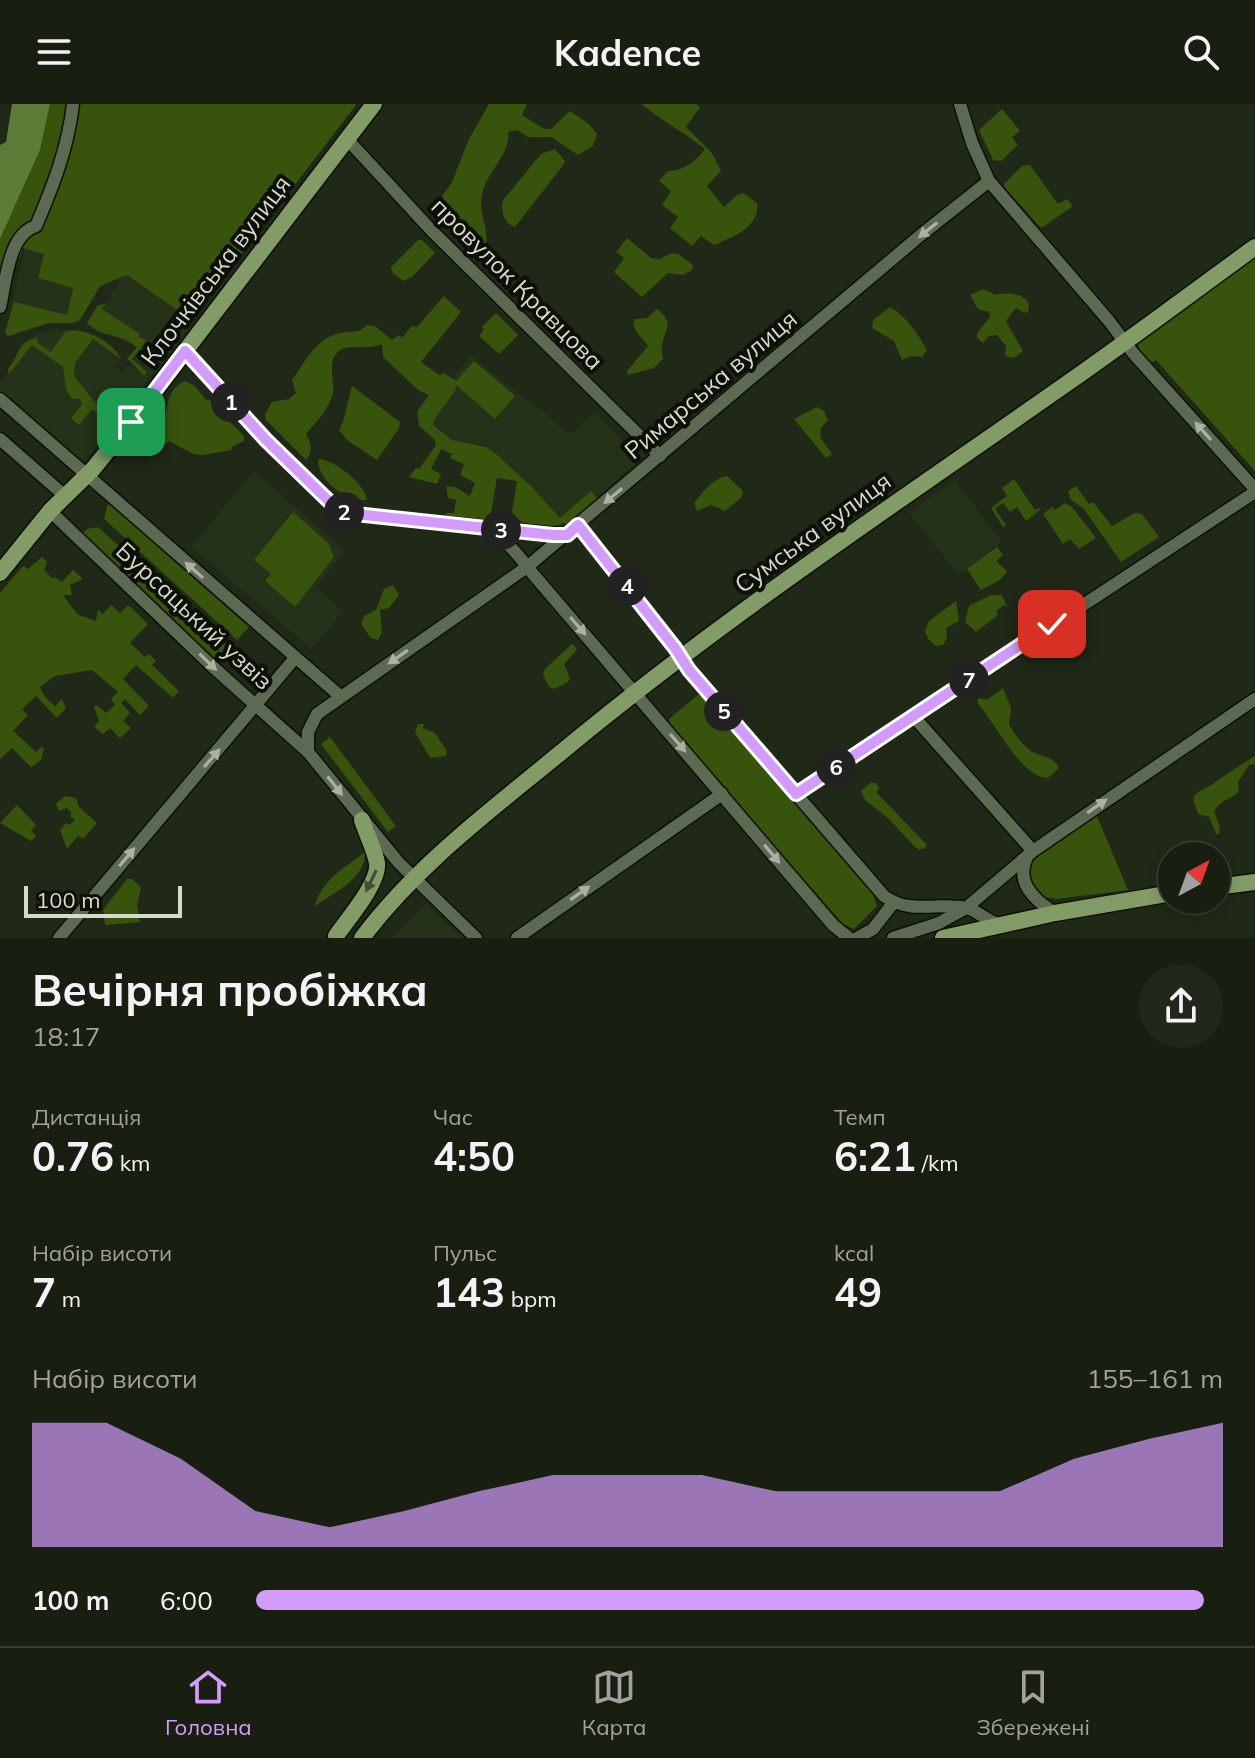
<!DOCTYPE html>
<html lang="uk">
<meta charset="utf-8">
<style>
:root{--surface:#181f11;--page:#21271a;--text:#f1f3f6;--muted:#9fa29f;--line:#363d31;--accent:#d39cfc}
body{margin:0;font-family:Mulish,sans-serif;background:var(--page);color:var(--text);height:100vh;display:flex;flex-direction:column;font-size:30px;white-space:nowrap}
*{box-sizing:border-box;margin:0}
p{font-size:26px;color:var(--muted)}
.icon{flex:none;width:44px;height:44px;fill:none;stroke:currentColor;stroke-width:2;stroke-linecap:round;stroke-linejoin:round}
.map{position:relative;height:834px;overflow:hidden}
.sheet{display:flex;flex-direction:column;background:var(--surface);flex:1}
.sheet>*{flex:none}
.needle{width:52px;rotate:41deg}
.controls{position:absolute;left:1158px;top:738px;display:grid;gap:16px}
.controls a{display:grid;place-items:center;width:72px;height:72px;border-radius:50%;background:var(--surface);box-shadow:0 4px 12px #0003,0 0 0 2px var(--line);font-size:40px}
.scale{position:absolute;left:24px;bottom:20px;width:158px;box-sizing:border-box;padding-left:8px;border:4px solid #d4dace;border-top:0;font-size:22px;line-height:28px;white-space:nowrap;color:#d4dace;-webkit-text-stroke:6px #0c1008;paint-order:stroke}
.pin{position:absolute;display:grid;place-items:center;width:68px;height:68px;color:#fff;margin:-34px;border-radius:16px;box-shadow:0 4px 12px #0006}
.km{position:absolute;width:40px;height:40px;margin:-20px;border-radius:50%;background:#222;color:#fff;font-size:22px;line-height:40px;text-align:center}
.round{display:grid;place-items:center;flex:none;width:84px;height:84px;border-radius:42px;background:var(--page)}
.overview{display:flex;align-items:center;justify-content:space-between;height:136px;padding:0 32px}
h1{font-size:44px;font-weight:700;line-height:60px}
.stats{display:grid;grid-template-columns:repeat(3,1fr);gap:12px;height:136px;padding:8px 32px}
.stats div{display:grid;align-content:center}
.stats b{font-size:40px;font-weight:700}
.stats small{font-size:22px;font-weight:400}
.stats p{font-size:22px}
.chart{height:224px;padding:16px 32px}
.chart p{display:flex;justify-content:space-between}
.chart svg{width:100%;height:144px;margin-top:8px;fill:var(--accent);opacity:.7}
ul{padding:0 32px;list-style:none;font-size:26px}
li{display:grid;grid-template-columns:128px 96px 1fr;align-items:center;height:60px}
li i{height:20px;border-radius:10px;background:var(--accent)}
header{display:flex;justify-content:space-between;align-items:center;height:104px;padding:0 32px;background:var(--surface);font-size:36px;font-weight:700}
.dock{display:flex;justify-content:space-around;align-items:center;height:112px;border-top:2px solid var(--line);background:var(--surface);font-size:22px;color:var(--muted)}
.dock a{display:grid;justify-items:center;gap:4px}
.dock .on{color:var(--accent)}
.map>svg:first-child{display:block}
</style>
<header><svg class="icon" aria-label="menu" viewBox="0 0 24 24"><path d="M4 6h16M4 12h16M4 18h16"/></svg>Kadence<svg class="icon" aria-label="search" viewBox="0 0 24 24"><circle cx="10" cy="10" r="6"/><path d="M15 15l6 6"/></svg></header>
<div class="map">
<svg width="1255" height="834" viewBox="0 0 1255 834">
<rect width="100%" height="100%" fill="#202917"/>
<g fill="#253118">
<path d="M89,144L194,218L85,355L78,357L74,356L0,288V279L17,253L20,241L37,230L55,226H75L95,231L118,249L121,255L115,263L122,268L129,261L138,267L140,266L127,254L137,244L130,237L113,231H108L93,226L87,219L98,201L105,200L114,186L120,177L117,174L97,186L80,216L73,219H49L12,232L5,229L25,145Z"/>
<path d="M471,251L523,293L542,306L565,328L572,329L595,308L639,356L566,421L531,382L495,349L483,341L452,336L422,312Z"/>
<path d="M254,367L345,447L316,483L343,507L312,545L191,443Z"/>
<path d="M955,376L1002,438L959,471L909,409Z"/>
<path d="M426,800L462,834H392Z"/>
</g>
<g fill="#37530c">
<path d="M50,0H355L356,1L191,216L127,171L100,182L80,216L73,219H49L8,232L5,229L14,198L67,211L73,184L38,174L44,150L23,144L19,154L16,155L0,181V135L40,46Z"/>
<path d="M489,0H527L522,11L544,25H551L570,7L589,20L597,30L593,42L578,51L551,33H528L517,26L508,28C511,51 486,68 482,91C477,116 498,134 477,156L431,108L452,78L469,35Z"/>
<path d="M641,0H696L700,3L686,23L712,49L721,67L707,82L724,103L737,91L743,89L757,99C760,124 732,133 714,141L701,132L692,142L670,124L678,113L662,101L671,87L659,77L668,67C684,67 696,57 705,45C684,28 662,17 641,0Z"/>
<path d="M1002,5L1020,27L1012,33L1018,41L1001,57L993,56L979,26Z"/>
<path d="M555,45L565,57L564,60L515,123C504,120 500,105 503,96L541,50Z"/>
<path d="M1030,61L1058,100L1067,95L1073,102L1043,123H1040L1005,84L1004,80L1022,62Z"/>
<path d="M627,134L651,154L659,155L672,149L678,150L693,161L692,166L683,171L668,169L642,193L614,168L624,154L616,148Z"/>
<path d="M418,136H422L435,149L412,173L403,177L392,168L391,163Z"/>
<path d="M1255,152V367L1156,256L1151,259L1139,245L1138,238Z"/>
<path d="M983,185L996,191C1008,188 1023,189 1029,200L1028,208L1024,209L1016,204L1006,217L1023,247L1014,254L1005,252L1006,242L997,231L989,232L983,239L977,234V229L990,213L989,208L978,205L970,191Z"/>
<path d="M444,192L461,208L421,258L439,271L444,269L456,277L474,257L515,292L495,315L456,281L455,287L434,316L433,321L452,336L486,343L495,349L531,382L560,414L591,387L597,394L566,421L564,419C547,426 522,425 512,408L517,377L497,374L491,409L486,413L487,416L444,412L447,409H454L456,396L448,394L446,382L455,383L470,392L475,379L460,371L464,360L450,354L452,350L441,345L431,365L441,370L437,380L409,373L416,364L419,365L436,341L435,336L419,322L417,308L429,291L418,286L383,253L382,240C368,246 358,241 345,244C324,250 335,278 333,288C330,304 316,318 306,330C312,341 313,347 306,356L266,316L265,310L272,298L289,295L296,289L292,276C305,259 313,238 336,230C348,226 358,231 367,221L375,222L392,236L399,231L402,234L412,222L417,223Z"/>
<path d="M105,200L102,205L140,230L138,233L147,236L132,255L147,268L144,272L127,254L137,244C122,229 102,234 87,219L98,201Z"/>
<path d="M890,203C906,212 918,230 927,246L922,253L911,252L902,256L894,237L872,224L873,216Z"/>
<path d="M657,205C675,219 665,225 662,241C661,245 662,250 663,255L654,264L628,271L627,267L648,242C643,234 630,225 635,215L647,214Z"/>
<path d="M496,209L518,231L499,250L479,232L484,226L482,223Z"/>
<path d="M75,226C94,229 112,238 121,255L93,235L75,259L74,272L94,297L106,304L101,312L92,305L79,321L71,314L82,300L80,295L71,294L66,285L63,263L32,241L9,270L8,265C19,252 18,237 37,234L38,239L51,248L65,228Z"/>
<path d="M185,277L195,282L205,295C219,298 222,307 229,317C234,323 239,326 244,332V337L233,342L231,346C193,352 204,356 169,337L166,340L158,336C170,317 161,287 185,277Z"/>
<path d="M352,282L400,318L399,324L377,356L347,336L339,326C345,317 348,295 352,282Z"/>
<path d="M817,303L824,307L828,316L821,324L820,333L832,350L826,354L794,315Z"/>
<path d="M321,355C339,360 363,378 367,396C347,398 318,377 318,356Z"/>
<path d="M727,372L743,387L742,393L725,407L711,401L697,407L694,399C703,388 713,374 727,372Z"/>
<path d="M1014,375L1035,406L1039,404L1040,406L1026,417L1017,403L1010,408L1003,399L995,405L1006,421L1003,423L991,404L1007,392L1002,384Z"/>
<path d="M1076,382L1089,400L1093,398L1112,422L1135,409L1142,410L1159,433L1121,458L1084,405L1070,395L1068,387Z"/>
<path d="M108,399L249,523L237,536L104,415Z"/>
<path d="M1065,399L1072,403L1096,434L1079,445L1070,435L1063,440L1043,410L1052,403L1055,406Z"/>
<path d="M293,408L328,439L334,453L295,503L265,477L271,470L254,456Z"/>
<path d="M98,423L230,544L217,559L82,430L87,425Z"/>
<path d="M997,443L1003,451L996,457L1007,467L1000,476L981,486L967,465Z"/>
<path d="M42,453L47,458L44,466L53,475L55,473L62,478L73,466L83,475L70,481L72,491H63L77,510L96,517L98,506L103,510L111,501L120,509L128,501L148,520L130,539L145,553L149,550L156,557L152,561L179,587L173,594L136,561L123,575L149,602L140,611L125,595L121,599L130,609L123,617L131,624L120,634L110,624L103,630L94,623L99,617L94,603L96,601L106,609L115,601L111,595L118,588L116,586L92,566L55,572L40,583L46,594L55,602L62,595L66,604L57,614L36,592L22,605L28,611L13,627L36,648L41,643L44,644L41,656L31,663L12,644L0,655V489L23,462L28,465Z"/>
<path d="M393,481L399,491L389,504L380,506L382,528L378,536L371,534L361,520L364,512L376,506L384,485Z"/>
<path d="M991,491H1002L1007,503L1004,501L996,507L998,511L976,528L965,518L969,502Z"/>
<path d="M956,497L959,517L946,524L947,534L943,541L936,542L929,536L925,528L929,517Z"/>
<path d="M573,539L577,546L564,560L570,574L568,578L554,585L549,583L543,571L545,565Z"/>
<path d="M1003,584L1011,604L1009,621C1015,630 1022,641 1031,647C1043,655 1052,650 1059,664L1048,674C1021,674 995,618 978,600V594L987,596Z"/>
<path d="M698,591H704L872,788L877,802L854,825L843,820L670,622L669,615Z"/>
<path d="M418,620H424L423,624L435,629L447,647L446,652L430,654L415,628Z"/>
<path d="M330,633L396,722L388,728L321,640Z"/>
<path d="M1255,652V660L1249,661L1238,678L1239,687C1233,695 1224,693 1214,707L1220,724L1219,730H1216L1209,713L1198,710L1193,694C1199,685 1206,685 1214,679C1228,669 1241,661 1255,652Z"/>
<path d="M870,679H876L879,684L876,688L927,741L925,744L919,746L915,743L888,714L865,696L861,687Z"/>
<path d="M65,692L76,694L79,703L97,719L83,735L78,732L67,745L60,726L66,719L70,721L75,716L71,713V708L67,704L59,707L56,700Z"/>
<path d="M17,701L36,721L31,727L36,732L31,737L0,719Z"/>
<path d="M1096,710L1128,786L1056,795L1038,792L1027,777L1031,754Z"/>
<path d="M365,748C366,775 334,788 315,802C320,777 346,763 365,748Z"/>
<path d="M127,775H132L141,783L137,802L140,818L105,821L103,806Z"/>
</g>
<path fill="#5d7c37" d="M12,0H50L40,46L0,135V41L6,38Z"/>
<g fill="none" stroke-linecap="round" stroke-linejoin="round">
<g stroke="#0a1203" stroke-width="15">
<g id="minor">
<path d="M960,0L972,39L989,77L1109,217L1133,249L1255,385"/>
<path d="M347,35L431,126L660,352"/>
<path d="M0,203C6,178 8,131 36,122C53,82 68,44 73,0"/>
<path d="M185,247L266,336L338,406L346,409L567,431"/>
<path d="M0,295L340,592"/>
<path d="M0,335L65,392"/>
<path d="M50,407L213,563L308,648L399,759L476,834"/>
<path d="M578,421L675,544L689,566L884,792C910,811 937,798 966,804C979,806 985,818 1000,820"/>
<path d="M482,424C509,437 515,447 533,470L833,821L849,834"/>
<path d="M913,612L1033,747"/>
<path d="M308,648V628L317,610L527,463L922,130L989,77"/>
<path d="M796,690L1255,388"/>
<path d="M1028,751C1014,778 1034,796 1055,809"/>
<path d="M59,834L295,554"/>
<path d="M517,834L722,690"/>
<path d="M857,834L873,825L894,798"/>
<path d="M893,834L939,819L966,804L1033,747L1255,595"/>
</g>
</g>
<g stroke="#0a1203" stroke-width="19">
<g id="major">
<path d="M0,469L50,407L93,365L131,318L374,0"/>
<path d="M1216,783L1255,778"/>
<path d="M336,832C347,816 380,778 377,759C375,747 366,729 362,716"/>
<path d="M362,834C419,758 498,701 570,641C729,510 901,396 1069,278C1132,234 1193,188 1255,143"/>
<path d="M943,834L1055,809L1172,789"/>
</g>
</g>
<use href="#minor" stroke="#5e6954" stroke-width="12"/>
<use href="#major" stroke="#829b67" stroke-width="16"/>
</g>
<defs><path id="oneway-solid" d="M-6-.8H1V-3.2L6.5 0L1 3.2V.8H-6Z" transform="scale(2)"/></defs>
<g fill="#abb2a3">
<use href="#oneway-solid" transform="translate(928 126) rotate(141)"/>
<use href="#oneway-solid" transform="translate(1203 327) rotate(-132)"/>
<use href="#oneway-solid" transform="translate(613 392) rotate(140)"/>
<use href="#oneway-solid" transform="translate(194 466) rotate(-139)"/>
<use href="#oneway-solid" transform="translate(578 522) rotate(49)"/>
<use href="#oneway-solid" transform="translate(398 553) rotate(145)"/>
<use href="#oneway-solid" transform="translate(208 558) rotate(44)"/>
<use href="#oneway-solid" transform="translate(678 639) rotate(49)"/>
<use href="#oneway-solid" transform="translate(212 654) rotate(-49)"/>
<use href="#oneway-solid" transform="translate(335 682) rotate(52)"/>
<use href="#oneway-solid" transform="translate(1097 702) rotate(-35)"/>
<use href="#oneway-solid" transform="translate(772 750) rotate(50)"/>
<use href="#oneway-solid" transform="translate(127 753) rotate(-50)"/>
<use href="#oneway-solid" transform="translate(580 789) rotate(-35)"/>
</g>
<use fill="#414f33" href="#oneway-solid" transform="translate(371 777) rotate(116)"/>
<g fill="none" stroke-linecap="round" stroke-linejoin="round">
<g stroke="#fff" stroke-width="16">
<path id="route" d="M131,318L185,247L266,336L338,406L346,409L553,431H567L578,421L675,544L689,566L796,690L1052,520"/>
</g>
<use href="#route" stroke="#d39cfc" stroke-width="10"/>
</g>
<g text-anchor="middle" stroke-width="8" stroke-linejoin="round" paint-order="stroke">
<g font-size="24" fill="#d4dace" stroke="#0c1008">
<text transform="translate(216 167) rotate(-53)" y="8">Клочківська вулиця</text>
<text transform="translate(517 180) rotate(45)" y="8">провулок Кравцова</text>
<text transform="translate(711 281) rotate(-40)" y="8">Римарська вулиця</text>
<text transform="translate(813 429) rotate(-36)" y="8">Сумська вулиця</text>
<text transform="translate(194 512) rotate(43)" y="8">Бурсацький узвіз</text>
</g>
</g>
</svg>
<div class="controls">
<a><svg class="needle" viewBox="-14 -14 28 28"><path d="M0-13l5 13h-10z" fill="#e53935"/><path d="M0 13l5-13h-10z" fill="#9fa29f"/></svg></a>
</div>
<div class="scale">100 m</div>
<div class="pin" style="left:131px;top:318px;background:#1e9e55"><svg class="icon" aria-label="arrive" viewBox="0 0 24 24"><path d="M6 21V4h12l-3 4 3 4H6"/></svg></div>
<div class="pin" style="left:1052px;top:520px;background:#d93025"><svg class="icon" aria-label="check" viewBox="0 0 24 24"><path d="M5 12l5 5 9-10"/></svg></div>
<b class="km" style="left:231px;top:298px">1</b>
<b class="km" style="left:344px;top:408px">2</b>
<b class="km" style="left:501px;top:426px">3</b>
<b class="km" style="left:627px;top:482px">4</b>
<b class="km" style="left:724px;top:607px">5</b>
<b class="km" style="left:836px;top:663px">6</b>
<b class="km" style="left:969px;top:576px">7</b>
</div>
<section class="sheet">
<div class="overview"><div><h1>Вечірня пробіжка</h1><p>18:17</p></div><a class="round"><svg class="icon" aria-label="share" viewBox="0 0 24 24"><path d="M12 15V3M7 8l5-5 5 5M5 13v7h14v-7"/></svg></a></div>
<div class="stats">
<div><p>Дистанція</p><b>0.76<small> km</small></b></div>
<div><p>Час</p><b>4:50</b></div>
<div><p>Темп</p><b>6:21<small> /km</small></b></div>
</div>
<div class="stats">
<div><p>Набір висоти</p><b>7<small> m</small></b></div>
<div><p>Пульс</p><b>143<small> bpm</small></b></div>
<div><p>kcal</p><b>49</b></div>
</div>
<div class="chart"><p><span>Набір висоти</span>155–161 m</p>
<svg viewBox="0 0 160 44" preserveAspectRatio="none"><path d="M0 44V6L10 6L20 17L30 33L40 38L50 33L60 27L70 22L80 22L90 22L100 27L110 27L120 27L130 27L140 17L150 11L160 6V44z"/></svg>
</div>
<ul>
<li><b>100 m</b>6:00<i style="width:98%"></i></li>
</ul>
</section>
<nav class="dock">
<a class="on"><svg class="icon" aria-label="home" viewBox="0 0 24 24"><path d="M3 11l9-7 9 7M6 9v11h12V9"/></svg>Головна</a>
<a><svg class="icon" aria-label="map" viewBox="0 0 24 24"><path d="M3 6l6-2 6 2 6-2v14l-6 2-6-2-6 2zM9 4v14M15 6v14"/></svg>Карта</a>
<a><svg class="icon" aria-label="saved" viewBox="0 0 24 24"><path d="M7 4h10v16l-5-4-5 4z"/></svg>Збережені</a>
</nav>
